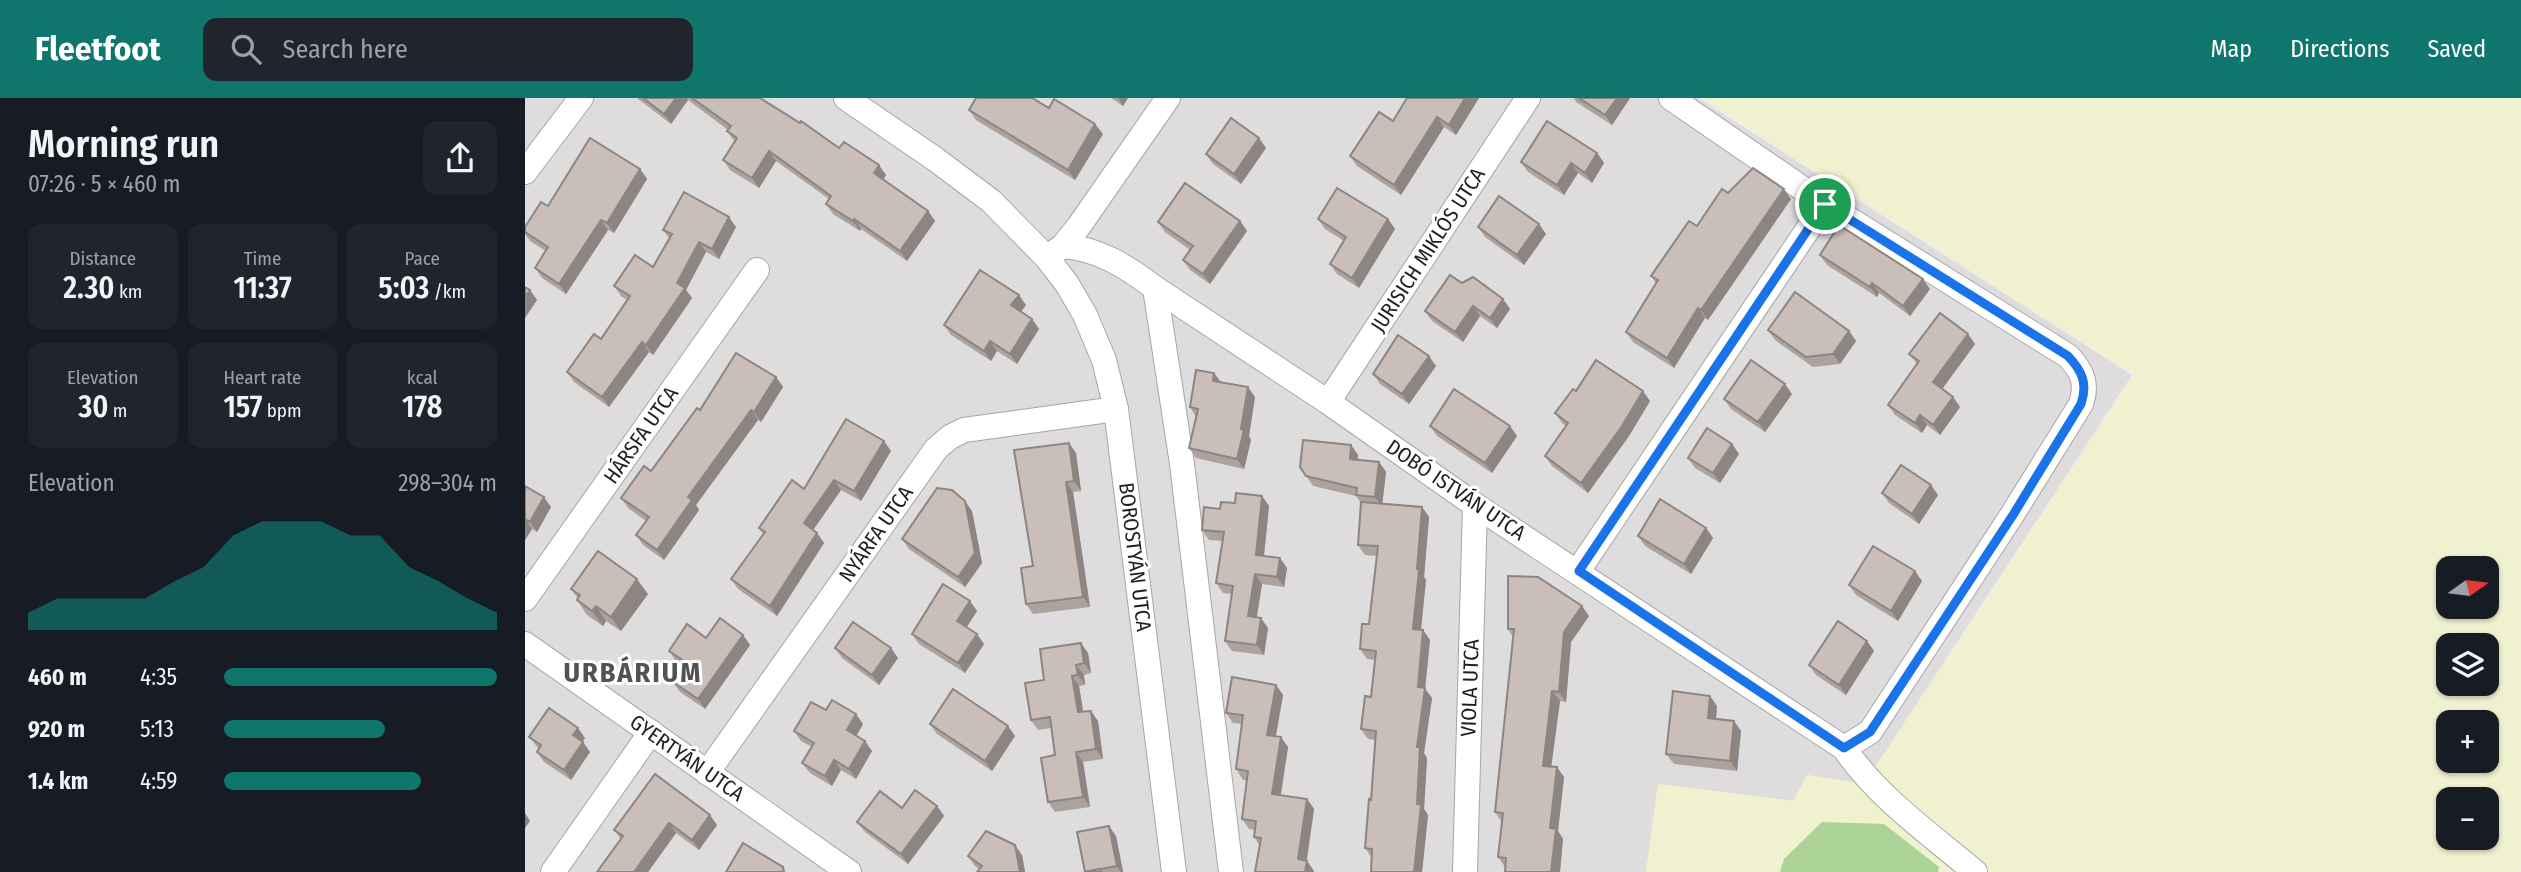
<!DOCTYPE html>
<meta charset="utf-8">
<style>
:root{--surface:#171b24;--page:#20242c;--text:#f1f3f6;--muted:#9ea1a6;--accent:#0f766e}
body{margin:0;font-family:"Fira Sans Condensed",sans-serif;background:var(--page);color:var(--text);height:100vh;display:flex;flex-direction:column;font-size:26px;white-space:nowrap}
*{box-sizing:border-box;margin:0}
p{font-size:23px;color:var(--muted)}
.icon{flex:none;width:38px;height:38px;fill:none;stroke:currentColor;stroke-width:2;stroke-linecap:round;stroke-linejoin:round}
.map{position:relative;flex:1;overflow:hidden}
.details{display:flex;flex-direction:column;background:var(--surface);width:525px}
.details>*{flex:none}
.needle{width:46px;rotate:76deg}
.buttons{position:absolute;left:1911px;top:458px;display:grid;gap:14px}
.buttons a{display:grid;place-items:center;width:63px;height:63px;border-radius:14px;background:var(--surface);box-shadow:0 2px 5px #0004;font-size:35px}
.pin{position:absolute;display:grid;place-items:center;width:60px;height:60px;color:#fff;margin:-30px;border:4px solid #fff;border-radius:50%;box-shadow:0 2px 7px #0007}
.round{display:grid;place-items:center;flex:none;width:74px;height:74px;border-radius:14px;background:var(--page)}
.head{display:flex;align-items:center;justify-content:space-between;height:119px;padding:0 28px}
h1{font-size:38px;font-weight:600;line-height:52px}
.figures{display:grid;grid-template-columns:repeat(3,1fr);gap:10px;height:119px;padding:7px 28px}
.figures div{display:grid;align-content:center;border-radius:14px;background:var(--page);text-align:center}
.figures b{font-size:30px;font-weight:600}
.figures small{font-size:19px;font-weight:400}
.figures p{font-size:19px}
.chart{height:196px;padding:14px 28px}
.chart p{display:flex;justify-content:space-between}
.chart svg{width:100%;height:126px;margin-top:7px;fill:var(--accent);opacity:.7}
ul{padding:0 28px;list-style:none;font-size:23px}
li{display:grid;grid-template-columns:112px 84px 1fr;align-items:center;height:52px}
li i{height:18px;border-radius:9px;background:var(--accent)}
header{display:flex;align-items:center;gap:42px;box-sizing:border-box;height:98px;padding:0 35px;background:var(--accent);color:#fff}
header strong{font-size:33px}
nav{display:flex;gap:38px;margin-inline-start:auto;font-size:24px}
.search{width:490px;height:63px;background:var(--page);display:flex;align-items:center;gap:18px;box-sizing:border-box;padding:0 24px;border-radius:14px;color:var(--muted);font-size:26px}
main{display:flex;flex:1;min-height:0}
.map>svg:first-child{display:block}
</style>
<header>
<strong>Fleetfoot</strong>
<div class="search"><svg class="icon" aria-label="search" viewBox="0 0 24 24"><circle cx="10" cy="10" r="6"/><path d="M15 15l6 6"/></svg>Search here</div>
<nav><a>Map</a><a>Directions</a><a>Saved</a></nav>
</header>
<main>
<section class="details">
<div class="head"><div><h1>Morning run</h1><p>07:26 · 5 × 460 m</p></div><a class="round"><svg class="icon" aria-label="share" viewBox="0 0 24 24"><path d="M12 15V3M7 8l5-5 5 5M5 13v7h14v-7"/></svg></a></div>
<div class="figures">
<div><p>Distance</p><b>2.30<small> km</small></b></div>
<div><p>Time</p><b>11:37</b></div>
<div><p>Pace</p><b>5:03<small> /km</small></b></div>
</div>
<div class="figures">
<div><p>Elevation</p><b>30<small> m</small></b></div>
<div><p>Heart rate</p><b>157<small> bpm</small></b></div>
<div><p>kcal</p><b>178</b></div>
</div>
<div class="chart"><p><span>Elevation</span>298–304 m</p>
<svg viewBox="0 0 160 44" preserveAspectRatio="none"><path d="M0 44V38L10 33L20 33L30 33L40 33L50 27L60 22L70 11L80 6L90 6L100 6L110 11L120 11L130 22L140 27L150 33L160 38V44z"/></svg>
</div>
<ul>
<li><b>460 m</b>4:35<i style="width:100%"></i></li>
<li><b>920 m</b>5:13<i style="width:59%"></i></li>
<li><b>1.4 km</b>4:59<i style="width:72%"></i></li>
</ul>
</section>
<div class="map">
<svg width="1996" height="774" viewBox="0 0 1996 774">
<rect width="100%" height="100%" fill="#f1ece5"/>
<path fill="#dedcdc" d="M0,0H1173L1607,277L1339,686L1282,677L1268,703L1133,686L1121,774H0Z"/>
<path fill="#f0f1cf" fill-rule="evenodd" d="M1178,0H1996V769L1990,774H1121L1133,686L1268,703L1282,677L1339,686L1609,277ZM1923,471H1962V509H1923ZM1923,548H1962V586H1923ZM1923,625H1962V663H1923ZM1923,702H1962V740H1923Z"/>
<path fill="#acd397" d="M1297,724L1359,726L1414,769L1413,774H1255L1259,761Z"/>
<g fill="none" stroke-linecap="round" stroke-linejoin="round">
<g stroke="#a6a6a6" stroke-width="26">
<g id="minor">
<path d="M321,0L410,61L466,103L522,160L542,186L560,217L579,262L591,311L649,774"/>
<path d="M1146,0L1300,106L1543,258C1557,273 1563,285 1556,306L1487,417L1345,634L1319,650"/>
<path d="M0,74L56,0"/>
<path d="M538,148C574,151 601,168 630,190L803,304L950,407L1319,650C1353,700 1404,735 1450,774"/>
<path d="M528,155L538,148L554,128L643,0"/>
<path d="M630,190L657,366L706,774"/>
<path d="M803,304L1003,0"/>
<path d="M1053,473L1300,106"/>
<path d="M0,501L232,172"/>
<path d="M0,546L324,774"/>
<path d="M182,675L411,351L425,339L439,332L591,311"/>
<path d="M28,774L126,634"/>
<path d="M940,774L950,407"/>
</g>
</g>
<use href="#minor" stroke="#fff" stroke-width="24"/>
</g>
<g fill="#ada39e">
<path d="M112,0H235L314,50L361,77L358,82L403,113L410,123L382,163L336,131L335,133L308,116L301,106L304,101L251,63L234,90L205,72L198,62L210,44L202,33L203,32L163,2L146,26Z"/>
<path d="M586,0H603L598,8Z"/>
<path d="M954,0L931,37L919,29L876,97L832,68L825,58L868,23Z"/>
<path d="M1049,0H1105L1087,27L1051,4Z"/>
<path d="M524,10L578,36L550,82L451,22L444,12Z"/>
<path d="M741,50L716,86L688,66L681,56Z"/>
<path d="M1072,55L1079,65L1067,85L1053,75L1039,97L1003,74L996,64Z"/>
<path d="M115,71L122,81L89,135L83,132L41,196L17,180L10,170L21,153L5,143L0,136V129L23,108Z"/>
<path d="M1203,95L1266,101L1183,222L1180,220L1149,270L1108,244L1101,234L1131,185L1126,178Z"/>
<path d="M793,121H863L870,131L834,190L812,176L805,166L819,143L800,131Z"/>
<path d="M715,123L722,133L685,186L665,172L658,162L665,152L640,134L633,124Z"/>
<path d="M211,129L194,161L181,154L161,192L167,200L128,257L124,254L84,309L49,284L42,274L76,241L102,202L96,198L89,188L128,169L144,140L138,132Z"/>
<path d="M953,129L1021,136L999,167L960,139Z"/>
<path d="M1295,157L1405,191L1385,218L1354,195L1352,199L1302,167Z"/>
<path d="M937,185L978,201L985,211L972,230L955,218L938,244L907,223L900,213Z"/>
<path d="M501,207L496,214L507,221L514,231L492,266L472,253L466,263L426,237L419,227Z"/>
<path d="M1243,232L1324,233L1331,243L1315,266L1288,269L1250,242Z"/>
<path d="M1450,246L1417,291L1428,299L1435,309L1415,337L1402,327L1397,335L1370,317L1363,307L1392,266L1384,256Z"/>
<path d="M911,268L884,306L855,286L848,276Z"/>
<path d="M689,275L696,284L730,299L724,338L726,342L719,371L671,360L664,350L671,319L665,309Z"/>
<path d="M251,279L258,289L236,324L233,322L171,407L174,412L139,462L118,447L111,437L121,423L103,410L96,400L126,373L175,312Z"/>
<path d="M1051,293L1125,303L1104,338L1063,395L1027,368L1020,358L1041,328L1037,325L1030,315Z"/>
<path d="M1267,296L1240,334L1206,311L1199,301Z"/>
<path d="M905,328L992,338L967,375L912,338Z"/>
<path d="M1207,346L1214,356L1195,385L1170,370L1163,360Z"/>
<path d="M826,347L833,357V362L854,364L861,374L857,406L897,409L904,419L899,479L901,482L896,531L898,532L905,542L900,591L907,600L899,655L902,660L899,711L903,717L897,774H846L847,760L840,750L846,702L850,642L843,641L836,631L846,599L850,562L842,561L835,551L844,526L852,458L840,457L833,447L836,405L831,398L788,388L775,369Z"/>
<path d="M366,353L336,403L316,392L288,432L292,435L299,445L252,518L213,491L206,481L238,436L234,430L279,391Z"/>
<path d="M551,355L556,393L548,394L565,509L508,516L501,506L508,468Z"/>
<path d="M0,388L26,409L12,434L7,431L0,442Z"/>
<path d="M1357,395L1413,397L1394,426L1364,405Z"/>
<path d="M737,398L744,408L739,458L762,470L759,489L737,486L732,519L743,530L739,557L707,553L700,543L707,496L698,495L691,485L697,443L684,442L677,432L695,411L710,405Z"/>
<path d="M447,413L457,465L440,489L384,451L377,441Z"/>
<path d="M1181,430L1188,440L1166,476L1120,448L1113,438Z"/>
<path d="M1397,483L1373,523L1331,497L1324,487Z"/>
<path d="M46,491L123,496L96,533L81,523L78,528L62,517L52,502L53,501Z"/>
<path d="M452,513L442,529L459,546L440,575L394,546L387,536Z"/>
<path d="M1064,518L1046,544L1041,604L1035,603L1026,669L1039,679L1033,733L1038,741L1035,774H980V769L973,759L977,724L970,714L988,539L983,531Z"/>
<path d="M218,537L225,547L180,611L155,594L148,584L159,568L151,563L144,553L181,540Z"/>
<path d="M1342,543L1349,553L1321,597L1291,577L1284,567Z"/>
<path d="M310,550L373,560L354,587L317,560Z"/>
<path d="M563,555L566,575L559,577L560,587L554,588L558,614L573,623L578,661L558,664L565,709L530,714L523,704L530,657L526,630L513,632L506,622L519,582Z"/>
<path d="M751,587L758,597L751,638L763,649L756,697L782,701L789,711L782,763L789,774H730L735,748L729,739L730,732L724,731L717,721L722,682H718L711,671L717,626L708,625L701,615Z"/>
<path d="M1192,608L1191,621L1209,623L1216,633L1212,673L1149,666L1141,656Z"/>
<path d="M301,612L338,626L331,638L347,653L331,681L316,672L307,688L285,675L277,665L287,649L276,643L269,633Z"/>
<path d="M405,626L490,638L467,673L412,636Z"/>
<path d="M4,639L60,640L57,644L65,654L46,682L19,664L12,654L14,651Z"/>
<path d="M130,676L192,727L174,752L151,735L123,774H72L96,741L89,732Z"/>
<path d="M412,708L419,718L383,766L340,734L332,724L377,710Z"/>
<path d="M591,738L598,774H559Z"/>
<path d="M497,757L500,774H452L454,771L450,768L443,758Z"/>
</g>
<g fill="#8d8581">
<path d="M151,0H162L163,2L146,26L139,16Z"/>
<path d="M593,0H603L598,8Z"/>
<path d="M940,0H954L931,37L924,27Z"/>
<path d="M1092,0H1105L1087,27L1080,17Z"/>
<path d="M912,19L919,29L876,97L869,87Z"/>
<path d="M570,26L578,36L550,82L543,72Z"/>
<path d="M734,40L741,50L716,86L709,76Z"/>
<path d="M244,53L251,63L234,90L227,80Z"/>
<path d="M1072,55L1079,65L1067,85L1060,75Z"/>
<path d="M1046,65L1053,75L1039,97L1032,87Z"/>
<path d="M354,67L361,77L356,85L349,75Z"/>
<path d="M115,71L122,81L89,135L82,125Z"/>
<path d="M1259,91L1266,101L1183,222L1176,212Z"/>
<path d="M403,113L410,123L382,163L375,153Z"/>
<path d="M204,119L211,129L194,161L187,151Z"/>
<path d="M329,121L336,131L335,133L328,123Z"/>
<path d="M863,121L870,131L834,190L827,180Z"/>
<path d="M76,122L83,132L41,196L34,186Z"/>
<path d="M715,123L722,133L685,186L678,176Z"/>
<path d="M1014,126L1021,136L999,167L992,157Z"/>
<path d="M174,144L181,154L161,192L167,200L128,257L121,247L152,185Z"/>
<path d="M1398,181L1405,191L1385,218L1378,208Z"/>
<path d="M1347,185L1354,195L1352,199L1345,189Z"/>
<path d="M5,192L12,202L0,220V199Z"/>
<path d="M494,197L501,207L493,217L486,207Z"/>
<path d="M978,201L985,211L972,230L965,220Z"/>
<path d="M948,208L955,218L938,244L930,234Z"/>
<path d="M1173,210L1180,220L1149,270L1142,260Z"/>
<path d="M507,221L514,231L492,266L485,256Z"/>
<path d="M1324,233L1331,243L1315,266L1308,256Z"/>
<path d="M1443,236L1450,246L1415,294L1408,284Z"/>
<path d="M465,243L472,253L466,263L459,253Z"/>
<path d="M117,244L124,254L84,309L77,299Z"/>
<path d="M904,258L911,268L884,306L877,296Z"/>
<path d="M689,275L696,285L688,283Z"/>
<path d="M251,279L258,289L236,324L229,314Z"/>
<path d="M1260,286L1267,296L1240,334L1233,324Z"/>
<path d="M723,289L730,299L724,338L726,342L719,371L712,361Z"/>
<path d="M1118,293L1125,303L1104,338L1063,395L1056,385Z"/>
<path d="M1428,299L1435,309L1415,337L1408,327Z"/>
<path d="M226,312L233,322L171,407L174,412L139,462L132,452L163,399Z"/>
<path d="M1395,317L1402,327L1397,335L1390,325Z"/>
<path d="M985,328L992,338L967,375L960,365Z"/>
<path d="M359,343L366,353L336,403L329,393Z"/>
<path d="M544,345L551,355L556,393L549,383Z"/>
<path d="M1207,346L1214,356L1195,385L1188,375Z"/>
<path d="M826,347L833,357L832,371L825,361Z"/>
<path d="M854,364L861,374L857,409L850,399Z"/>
<path d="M309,382L316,392L286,435L279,425Z"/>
<path d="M541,384L548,394L565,509L558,499Z"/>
<path d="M1406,387L1413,397L1394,426L1387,416Z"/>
<path d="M737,398L744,408L738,467L731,457Z"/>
<path d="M19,399L26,409L12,434L5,424Z"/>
<path d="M440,403L447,413L457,465L440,489L433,479Z"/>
<path d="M897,409L904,419L899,479L901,482L895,541L888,531Z"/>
<path d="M0,421L7,431L0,442Z"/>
<path d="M1181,430L1188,440L1166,476L1159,466Z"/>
<path d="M292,435L299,445L252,518L245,508Z"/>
<path d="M755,460L762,470L759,489L752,479Z"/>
<path d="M1390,473L1397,483L1373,523L1366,513Z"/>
<path d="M730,476L737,486L730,528L723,518Z"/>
<path d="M112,481L123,496L96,533L86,519Z"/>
<path d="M445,503L452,513L439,533L432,523Z"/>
<path d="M71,508L81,523L78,528L67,513Z"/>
<path d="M1057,508L1064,518L1046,544L1041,604L1034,594L1039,534Z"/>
<path d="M736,520L743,530L739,557L732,547Z"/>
<path d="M898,532L905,542L900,591L907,600L899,655L902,660L899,711L903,717L897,774H889L892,706L893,589Z"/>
<path d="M452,536L459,546L440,575L433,565Z"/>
<path d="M218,537L225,547L180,611L173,601Z"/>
<path d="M1342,543L1349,553L1321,597L1314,587Z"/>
<path d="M556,545L563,555L566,575L559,565Z"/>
<path d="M366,550L373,560L354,587L347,577Z"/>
<path d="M551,567L559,577L560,587L553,577Z"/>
<path d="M547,578L554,588L560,625L553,614Z"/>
<path d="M751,587L758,597L749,647L742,637Z"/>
<path d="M1027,593L1035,603L1025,678L1018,668Z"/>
<path d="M1185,598L1192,608L1190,630L1183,620Z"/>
<path d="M566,613L573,623L578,661L571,651Z"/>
<path d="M331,616L338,626L329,642L322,632Z"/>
<path d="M1209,623L1216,633L1212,673L1205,663Z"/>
<path d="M483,628L490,638L467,673L460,663Z"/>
<path d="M53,630L60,640L55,647L48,637Z"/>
<path d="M756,639L763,649L754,706L747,696Z"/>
<path d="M340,643L347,653L331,681L324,671Z"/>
<path d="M58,644L65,654L46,682L39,672Z"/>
<path d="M551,654L558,664L565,709L558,699Z"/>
<path d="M309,662L316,672L307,688L300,678Z"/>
<path d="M1032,669L1039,679L1033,733L1038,741L1035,774H1026L1025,730Z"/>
<path d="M782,701L789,711L780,771L773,761Z"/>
<path d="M412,708L419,718L383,766L376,756Z"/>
<path d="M0,715L5,723L0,730Z"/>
<path d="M185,717L192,727L174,752L167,742Z"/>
<path d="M144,725L151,735L123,774H109Z"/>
<path d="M584,728L591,738L598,774H596L592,768Z"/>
<path d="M490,747L497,757L500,774H495Z"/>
<path d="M782,763L789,773V774H780Z"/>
</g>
<g fill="#c9beb8" stroke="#8d8581" stroke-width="2">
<path d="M118,0H151L139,16Z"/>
<path d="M167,0H235L275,25L276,23L314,50L319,44L354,67L349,75L403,113L375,153L329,121L328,123L301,106L306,98L244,53L227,80L198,62L212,40L202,33L206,28Z"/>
<path d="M451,0H507L524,10L529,1L570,26L543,72L444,12Z"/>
<path d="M882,0H940L924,27L912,19L869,87L825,58L854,14L868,23Z"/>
<path d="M1054,0H1092L1080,17Z"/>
<path d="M706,20L734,40L709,76L681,56Z"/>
<path d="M1022,23L1072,55L1060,75L1046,65L1032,87L996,64Z"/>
<path d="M65,40L115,71L82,125L76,122L34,186L10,170L23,149L0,134V129L16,104L23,108Z"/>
<path d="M1228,70L1259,91L1176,212L1173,210L1142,260L1101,234L1133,182L1126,178L1164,123L1172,128L1197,91L1203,95Z"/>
<path d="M660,85L715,123L678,176L658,162L668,148L633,124Z"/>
<path d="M812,90L863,121L827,180L805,166L821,139L793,121Z"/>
<path d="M159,94L204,119L187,151L174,144L152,185L160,190L121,247L117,244L77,299L42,274L69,236L76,241L105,198L89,188L110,157L128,169L147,136L138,132Z"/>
<path d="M974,98L1014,126L992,157L953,129Z"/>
<path d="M1314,127L1398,181L1378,208L1347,185L1345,189L1295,157Z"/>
<path d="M455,172L494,197L486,207L507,221L485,256L465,243L459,253L419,227Z"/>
<path d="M925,177L937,185L948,179L978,201L965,220L948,208L930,234L900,213Z"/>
<path d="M0,189L5,192L0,199Z"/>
<path d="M1270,194L1324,233L1308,256L1281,259L1243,232Z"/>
<path d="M1415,215L1443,236L1408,284L1428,299L1408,327L1395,317L1390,325L1363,307L1394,263L1384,256Z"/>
<path d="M873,237L904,258L877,296L848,276Z"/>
<path d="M211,255L251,279L229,314L226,312L163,399L167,402L132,452L111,437L124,419L96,400L119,368L126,373L172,310L175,312Z"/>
<path d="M1071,262L1118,293L1097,328L1056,385L1020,358L1043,325L1030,315L1048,291L1051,293Z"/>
<path d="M1226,262L1260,286L1233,324L1199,301Z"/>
<path d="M671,272L689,275L688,283L723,289L716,331L719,332L712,361L664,350L673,311L665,309Z"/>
<path d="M929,291L985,328L960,365L905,328Z"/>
<path d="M321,321L359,343L329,393L309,382L279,425L292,435L245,508L206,481L240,434L234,430L267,382L279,391Z"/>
<path d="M1182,330L1207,346L1188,375L1163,360Z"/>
<path d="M778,342L826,347L825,361L854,364L850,399L831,397L832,390L781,378L775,369Z"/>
<path d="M544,345L549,383L541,384L558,499L501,506L496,470L508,468L489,352Z"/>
<path d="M1376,367L1406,387L1387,416L1357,395Z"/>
<path d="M0,388L19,399L5,424L0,421Z"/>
<path d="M412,390L427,392L440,403L450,455L433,479L377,441Z"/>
<path d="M711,395L737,398L731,457L755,460L752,479L730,476L723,518L736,520L732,547L700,543L708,488L691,485L699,434L677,432L679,409L695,411L696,404L710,405Z"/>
<path d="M1135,401L1181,430L1159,466L1113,438Z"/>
<path d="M836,404L897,409L892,471L894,472L888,531L898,532L893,589L900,590L892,649H895L892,706L896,707L889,774H846L847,751L840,750L844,701L846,702L851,633L836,631L840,598L846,599L851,553L835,551L837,526H844L853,448L833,447Z"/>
<path d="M1348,448L1390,473L1366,513L1324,487Z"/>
<path d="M73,453L112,481L86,519L71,508L67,513L52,502L55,497L46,491Z"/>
<path d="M983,478L1013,479L1057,508L1039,534L1034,594L1027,593L1018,668L1032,669L1025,730L1031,731L1026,774H980L981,760L973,759L978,715L970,714L989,531H983Z"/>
<path d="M418,486L445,503L432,523L452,536L433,565L387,536Z"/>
<path d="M195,520L218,537L173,601L148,584L162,565L144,553L162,526L181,540Z"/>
<path d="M1313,523L1342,543L1314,587L1284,567Z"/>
<path d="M328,524L366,550L347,577L310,550Z"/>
<path d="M556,545L559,565L551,567L553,577L547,578L553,614L566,613L571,651L551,654L558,699L523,704L516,660L530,657L525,619L506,622L500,585L519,582L515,551Z"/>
<path d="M707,579L751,587L742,637L756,639L747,696L782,701L773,761L782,763L780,774H730L736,740L729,739L731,723L717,721L723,673L711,671L718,617L701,615Z"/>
<path d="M428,591L483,628L460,663L405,626Z"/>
<path d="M1148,593L1185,598L1183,620L1209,623L1205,663L1141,656Z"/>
<path d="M307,602L331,616L322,632L340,643L324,671L309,662L300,678L277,665L289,645L269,633L286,604L301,612Z"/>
<path d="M24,610L53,630L48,637L58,644L39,672L12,654L16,647L4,639Z"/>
<path d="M130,676L185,717L167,742L144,725L109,774H72L98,738L89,732Z"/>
<path d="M390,692L412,708L376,756L332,724L355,693L377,710Z"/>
<path d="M584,728L592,768L560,774L552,734Z"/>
<path d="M461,733L490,747L495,774H452L457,768L443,758Z"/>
<path d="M218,745L258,769L259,774H201Z"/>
<path d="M575,771L576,774H559Z"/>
</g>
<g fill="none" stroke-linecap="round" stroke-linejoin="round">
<g stroke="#fff" stroke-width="14">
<path id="route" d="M1300,106L1543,258C1557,273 1563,285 1556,306L1488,417L1345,634L1319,650L1054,473Z"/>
</g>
<use href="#route" stroke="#1a73e8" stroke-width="9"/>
</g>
<g text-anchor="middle" stroke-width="6" stroke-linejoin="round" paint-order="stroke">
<g font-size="21" fill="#1f1f1f" stroke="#fff">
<text transform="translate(903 152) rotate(-57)" y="7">JURISICH MIKLÓS UTCA</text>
<text transform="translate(116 337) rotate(-55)" y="7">HÁRSFA UTCA</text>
<text transform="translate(931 392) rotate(34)" y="7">DOBÓ ISTVÁN UTCA</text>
<text transform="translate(351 436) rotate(-55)" y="7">NYÁRFA UTCA</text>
<text transform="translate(610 459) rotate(83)" y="7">BOROSTYÁN UTCA</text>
<text transform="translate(945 590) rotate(-88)" y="7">VIOLA UTCA</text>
<text transform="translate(162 660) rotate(35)" y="7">GYERTYÁN UTCA</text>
</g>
<g font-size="28" font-weight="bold" letter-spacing="2" fill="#525252" stroke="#fff">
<text x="108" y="584">URBÁRIUM</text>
</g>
</g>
</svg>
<div class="buttons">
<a><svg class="needle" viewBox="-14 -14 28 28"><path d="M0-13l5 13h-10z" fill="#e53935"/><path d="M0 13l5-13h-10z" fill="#9ea1a6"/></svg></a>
<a><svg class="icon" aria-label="layers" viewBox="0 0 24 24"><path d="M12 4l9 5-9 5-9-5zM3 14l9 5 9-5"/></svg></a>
<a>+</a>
<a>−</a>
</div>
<div class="pin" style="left:1300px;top:106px;background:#1e9e55"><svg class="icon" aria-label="arrive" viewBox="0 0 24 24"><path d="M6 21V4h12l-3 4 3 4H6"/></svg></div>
</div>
</main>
